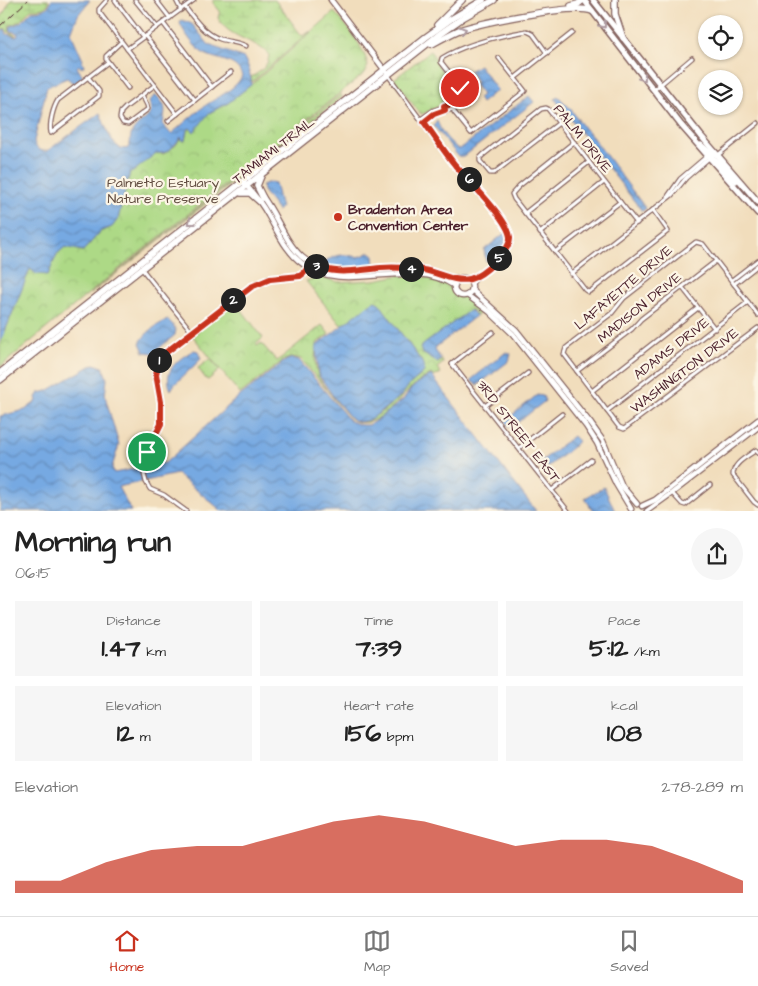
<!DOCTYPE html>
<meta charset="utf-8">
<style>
:root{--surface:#fff;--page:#f6f6f6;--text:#222;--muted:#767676;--line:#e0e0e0;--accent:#c8321e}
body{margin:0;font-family:"Architects Daughter",sans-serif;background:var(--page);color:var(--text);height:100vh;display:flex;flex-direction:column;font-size:19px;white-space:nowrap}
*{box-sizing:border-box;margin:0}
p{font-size:16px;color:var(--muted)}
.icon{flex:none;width:28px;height:28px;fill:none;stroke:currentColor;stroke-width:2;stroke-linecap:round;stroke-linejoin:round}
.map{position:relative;height:511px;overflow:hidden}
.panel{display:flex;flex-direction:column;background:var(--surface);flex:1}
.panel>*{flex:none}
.controls{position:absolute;left:698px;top:15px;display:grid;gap:10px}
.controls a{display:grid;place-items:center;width:45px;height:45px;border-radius:50%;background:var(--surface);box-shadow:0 1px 4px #0004;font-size:25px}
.pin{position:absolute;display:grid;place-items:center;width:42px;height:42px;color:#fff;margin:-21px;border:2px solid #fff;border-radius:50%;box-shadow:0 1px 5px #0007}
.km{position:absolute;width:25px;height:25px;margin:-12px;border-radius:50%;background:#222;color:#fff;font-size:14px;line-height:25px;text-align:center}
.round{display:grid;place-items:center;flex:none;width:52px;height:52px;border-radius:26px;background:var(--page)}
.headline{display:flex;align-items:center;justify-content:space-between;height:85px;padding:0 15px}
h1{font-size:28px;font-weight:700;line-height:38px}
.metrics{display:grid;grid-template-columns:repeat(3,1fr);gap:8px;height:85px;padding:5px 15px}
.metrics div{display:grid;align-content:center;border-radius:0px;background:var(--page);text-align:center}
.metrics b{font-size:25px;font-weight:700}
.metrics small{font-size:14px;font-weight:400}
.metrics p{font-size:14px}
.chart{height:140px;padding:10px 15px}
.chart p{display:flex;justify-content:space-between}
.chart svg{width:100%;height:90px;margin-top:5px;fill:var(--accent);opacity:.7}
.dock{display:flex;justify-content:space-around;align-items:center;height:70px;border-top:1px solid var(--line);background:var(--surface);font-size:14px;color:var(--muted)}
.dock a{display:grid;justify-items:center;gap:2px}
.dock .on{color:var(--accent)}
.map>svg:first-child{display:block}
</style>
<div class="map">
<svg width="758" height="511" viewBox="0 0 758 511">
<defs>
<pattern id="wetland-marsh" width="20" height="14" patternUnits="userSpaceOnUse" patternTransform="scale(1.25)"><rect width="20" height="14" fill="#add986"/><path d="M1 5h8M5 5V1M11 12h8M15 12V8" fill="none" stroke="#96ba74"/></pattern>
<pattern id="park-crowns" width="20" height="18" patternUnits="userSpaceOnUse" patternTransform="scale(1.25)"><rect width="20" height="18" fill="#add986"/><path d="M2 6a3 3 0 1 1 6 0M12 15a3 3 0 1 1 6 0" fill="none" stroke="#96ba74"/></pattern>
<pattern id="water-waves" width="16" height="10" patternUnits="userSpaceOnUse" patternTransform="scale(1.25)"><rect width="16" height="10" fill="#76a9e2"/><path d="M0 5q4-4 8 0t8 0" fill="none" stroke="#6389b7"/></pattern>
</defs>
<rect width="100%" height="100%" fill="#fcf5e5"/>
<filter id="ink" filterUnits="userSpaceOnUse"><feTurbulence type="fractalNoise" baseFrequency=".02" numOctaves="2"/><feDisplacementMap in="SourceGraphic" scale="10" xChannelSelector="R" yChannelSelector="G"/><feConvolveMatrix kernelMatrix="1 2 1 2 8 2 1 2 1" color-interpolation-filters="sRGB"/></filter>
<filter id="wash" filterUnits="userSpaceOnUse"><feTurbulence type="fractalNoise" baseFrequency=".0096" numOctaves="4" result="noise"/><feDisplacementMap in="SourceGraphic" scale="20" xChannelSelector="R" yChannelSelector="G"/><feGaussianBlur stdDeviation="1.12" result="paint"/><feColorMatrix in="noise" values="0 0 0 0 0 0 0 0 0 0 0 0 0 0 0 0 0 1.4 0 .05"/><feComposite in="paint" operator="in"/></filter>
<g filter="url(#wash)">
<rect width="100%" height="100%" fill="#f1ddbc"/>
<path fill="#add986" stroke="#7c7c58" d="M210,359L220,370L208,380L206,379L198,368Z"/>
<g fill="url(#wetland-marsh)" stroke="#7c7c58">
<path d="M11,0H49C48,10 38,9 31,9L20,21L9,26L10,32L16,35L14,36L8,32L5,28L2,30L0,27V20Z"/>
<path d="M213,0H275L302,36L311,31L252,82L251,77C260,72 268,67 269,55C254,38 229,39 218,18L220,11L213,3Z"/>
<path d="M430,51C435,56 435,60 439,66C443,74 451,83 457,89L443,100L442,104L425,113L421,114L393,80Z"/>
<path d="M341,94L342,97L90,294Z"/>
</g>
<g fill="url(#park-crowns)" stroke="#7c7c58">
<path d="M334,12C348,26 363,46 368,65L365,73L94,289L0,367V344L30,268L48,275L57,254L65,246L83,251L101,231L112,227L118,218L130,172L156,153L163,154L176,145L180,138L185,140L187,131L209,113L228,103L252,84Z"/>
<path d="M400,275C417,276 438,277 453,287C455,299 462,295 470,298L481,312L476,316L473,311L470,310L423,345L422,353L438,363L442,360L443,363L437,368L441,373L434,377L431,374C424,378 417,382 411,388C396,402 374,433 351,419L301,359L293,357L284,360L240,394L192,335L235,301L263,338L256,344L257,346L261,343L277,361L322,325L329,334L317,343C315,352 314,366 318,375C322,386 348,418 359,422L379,414L402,395L409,385L421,375L422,362L379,303L341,325L306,281L321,277L338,282L375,280Z"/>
</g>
<g fill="url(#water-waves)" stroke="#606486">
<path d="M51,0H90L78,15L71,33L83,60L82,62L84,66L81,68L79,65L77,67L83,77L74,84L67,78L47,87L34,141C35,148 40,152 47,151L100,113C105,124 114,157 130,147C130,142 130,135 133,131C142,117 155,120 149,101L156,95C168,107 165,110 163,125L171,134C181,126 191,116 202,108C213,99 236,90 242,76C237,59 217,61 203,53C196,49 182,30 180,23L182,20L192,24L209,45L244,58L248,66L252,84L228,103L209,113L194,132L190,128L187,130L185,140L183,141L181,137C174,146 168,155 156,153L133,172H130L118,219L112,227L101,231L83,251L65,247L57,254L48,275L36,274L30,269L0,344V33L5,29L7,34L16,37L18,35L17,33L11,31L10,27L21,22L32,11C40,11 49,10 51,0Z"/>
<path d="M479,65L497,90L481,103L478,98L482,95L474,84L477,82L469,71Z"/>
<path d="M529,96L534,102L463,157L458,156L434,126L437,120C440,132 449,141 458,149H460Z"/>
<path d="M558,96L570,108L584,128L591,135L646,209L642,211L555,99Z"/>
<path d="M271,182L275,183L281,208L278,211L263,191L262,185Z"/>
<path d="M505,233L507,234L506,246L486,261L484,250Z"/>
<path d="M370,252L374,255L375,266C357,268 342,272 324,267L327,260C332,258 337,255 342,255C355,255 357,260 370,252Z"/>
<path d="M375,301L379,303L422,362L424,367V372L409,385L402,395L370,420L359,422L353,420L348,415L335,399L318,374L316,346L371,303Z"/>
<path d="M470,310L476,316L436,347L435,350L441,359L438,363L422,353L420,348L423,345Z"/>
<path d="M168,320C173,324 177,329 175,335L153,353L144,352L140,343C145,333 157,324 168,320Z"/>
<path d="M194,350L198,351L201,359L174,385L171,390C162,371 178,359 194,350Z"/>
<path d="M506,352L511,354L509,361L478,385L472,382V379Z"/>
<path d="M292,358L299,360L350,421L361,425H369L375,421L403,400L410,390L419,382L431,375L536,511H222L177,474L118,487L131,511H0V416L25,410L37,401L36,397L39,393L47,391L94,364L103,367L107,379L105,396L119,445L112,467L114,473L165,463L236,399L285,361Z"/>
<path d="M537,395L543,396L545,401L512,427H509L505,421Z"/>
<path d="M573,436L578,441L574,446L544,470L538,466L539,463Z"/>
<path d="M604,487L615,511H593L585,498Z"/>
</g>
</g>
<g filter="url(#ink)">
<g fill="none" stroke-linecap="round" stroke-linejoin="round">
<g stroke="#84625e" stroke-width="5.5">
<g id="street">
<path d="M107,0L99,9V12L177,114"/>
<path d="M115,0L143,37"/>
<path d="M135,0L157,27"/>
<path d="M156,0L170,18"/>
<path d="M176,0L181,10"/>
<path d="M185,7C194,19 205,34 220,39C229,42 238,42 246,46"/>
<path d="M163,23L212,87"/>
<path d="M145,36L195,100"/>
<path d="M121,42L106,56V59L128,88"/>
<path d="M127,49L194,0"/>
<path d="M499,58L525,91L471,133L454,112L453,104L460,86L441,62L442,58C467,43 498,36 527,31L533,34L547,53"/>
<path d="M388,75C410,105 432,136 455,165C468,181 509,218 510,238C511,255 481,273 468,280"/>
<path d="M88,77L99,91V96L51,133C49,124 53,108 58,100L108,62"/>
<path d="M515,78L572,33"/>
<path d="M654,90L692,58"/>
<path d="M142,95L147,105L148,109L128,124L123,123L120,118L121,112L126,107L155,85"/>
<path d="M421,119L434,110L453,104"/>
<path d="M168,121L231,72"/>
<path d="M424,122L440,112L454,109"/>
<path d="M559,123L494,173H490L480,161V158L483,155L541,109L546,108L548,109C578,147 606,185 637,223"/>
<path d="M574,142L519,186L512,194L514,199L585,290L588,292L592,290L668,231L653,210"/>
<path d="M718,155L758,123"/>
<path d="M668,196L680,179L707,156"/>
<path d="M525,213L589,162"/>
<path d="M540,233L604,182"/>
<path d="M555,252L620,202"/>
<path d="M142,269L192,332"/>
<path d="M571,274L672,195L686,178L709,158"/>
<path d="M732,280L758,260"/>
<path d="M472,284L478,275"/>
<path d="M734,284L758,265"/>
<path d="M682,287L715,329"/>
<path d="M758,315L703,244L696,242L624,298L612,313L566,348L564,354L619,427L624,429L758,328"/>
<path d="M493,332L452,364L568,511"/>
<path d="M577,371L632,329L641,319L716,261"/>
<path d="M592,391L698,308"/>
<path d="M485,406L528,373"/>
<path d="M607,411L748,302"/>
<path d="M519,448L562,414"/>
<path d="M758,453L756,450C747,457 733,463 733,475L754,502L758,505"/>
<path d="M552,490L591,460"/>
<path d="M672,493L682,504L685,505L710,485"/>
<path d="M186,511L164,495L150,489L146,482L142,466L143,458L161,424V402L156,374L160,357L251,287L269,279L300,276L304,273L309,266"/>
</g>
</g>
<g stroke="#84625e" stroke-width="7">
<g id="secondary">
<path d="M331,0L386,72"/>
<path d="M245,184C254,194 262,204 268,215C278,232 286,252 303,264C346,296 408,255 455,286"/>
<path d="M262,196C277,215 284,241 302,257C325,277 352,271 379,269C392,267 405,268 418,269C432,271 446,279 459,279"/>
<circle cx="463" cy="287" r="9"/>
<path d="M472,290L516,330L591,424L603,441L622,486L637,504"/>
<path d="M467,295L490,312L513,334L586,426L597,443L616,484L631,509"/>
<path d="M642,506L655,500L758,420"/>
<path d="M647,511L672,493L758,427"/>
</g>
</g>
<g stroke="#84625e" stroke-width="8">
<g id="primary">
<path d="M584,0L681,125L758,213"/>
<path d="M593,0L701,136L758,202"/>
<path d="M701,145L709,152L717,155"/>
<path d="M710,156L717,161L736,181"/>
</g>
</g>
<g stroke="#84625e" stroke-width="8">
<g id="highway">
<path d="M615,0V14L623,38"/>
<path d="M571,6L578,4L583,0"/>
<path d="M437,25L462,0"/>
<path d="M432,44C441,39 450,34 459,30C482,23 572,3 592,11"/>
<path d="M261,176L257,186L263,198"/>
<path d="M241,193H250L259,201"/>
<path d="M0,373L426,37L451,19L483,0"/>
<path d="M0,380L441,33L464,17L494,0"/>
</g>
</g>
<use href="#street" stroke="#fff" stroke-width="3"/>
<use href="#secondary" stroke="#fff" stroke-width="4.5"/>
<use href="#primary" stroke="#fff" stroke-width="5"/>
<use href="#highway" stroke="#fff" stroke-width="5.5"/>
<path stroke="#4a1f2b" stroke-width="1" stroke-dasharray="8 4" stroke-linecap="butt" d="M0,26L28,0"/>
</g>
<defs><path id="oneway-chevron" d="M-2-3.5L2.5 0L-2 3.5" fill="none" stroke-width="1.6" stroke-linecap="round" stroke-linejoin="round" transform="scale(1.25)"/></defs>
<g stroke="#ae9aa0">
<use href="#oneway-chevron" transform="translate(603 25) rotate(53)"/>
<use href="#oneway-chevron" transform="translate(463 30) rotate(-18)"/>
<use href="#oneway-chevron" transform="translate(643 78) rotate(53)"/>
<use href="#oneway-chevron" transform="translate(191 222) rotate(142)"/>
</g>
</g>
<g fill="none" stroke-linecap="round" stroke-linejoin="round" filter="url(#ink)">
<g stroke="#fff" stroke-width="10">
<path id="route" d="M147,452L161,424V402L156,374L160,357L251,287L270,279L300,276L304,273L311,263C337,277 354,270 381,268C395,267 409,268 423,270C438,272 454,283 470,279C482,276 511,251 510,237C508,219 468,180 455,165C444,151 434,136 424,122L434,114L445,110L444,106L454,104L460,88"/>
</g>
<use href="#route" stroke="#c8321e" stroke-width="6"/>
</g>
<circle fill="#c8321e" stroke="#fcf5e5" stroke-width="2" cx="338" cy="217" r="5"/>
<g text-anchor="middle" stroke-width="4.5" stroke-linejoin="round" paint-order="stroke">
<g font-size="14" fill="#4a1f2b" stroke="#fcf5e5">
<text transform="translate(583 138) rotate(51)" y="5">PALM DRIVE</text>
<text transform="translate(273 150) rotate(-38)" y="5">TAMIAMI TRAIL</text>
<text transform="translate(623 287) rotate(-40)" y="5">LAFAYETTE DRIVE</text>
<text transform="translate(639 307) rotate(-39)" y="5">MADISON DRIVE</text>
<text transform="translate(671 348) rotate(-38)" y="5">ADAMS DRIVE</text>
<text transform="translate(684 370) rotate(-37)" y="5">WASHINGTON DRIVE</text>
<text transform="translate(519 431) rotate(52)" y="5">3RD STREET EAST</text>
</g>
<g font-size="14" fill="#634e42" stroke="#fcf5e5">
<text x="163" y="187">Palmetto Estuary<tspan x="163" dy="16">Nature Preserve</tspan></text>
</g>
<g font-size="14" font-weight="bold" fill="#4a1f2b" stroke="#fcf5e5" text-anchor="start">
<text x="348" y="214">Bradenton Area<tspan x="348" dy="16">Convention Center</tspan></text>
</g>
</g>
</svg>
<div class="controls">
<a><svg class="icon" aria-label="locate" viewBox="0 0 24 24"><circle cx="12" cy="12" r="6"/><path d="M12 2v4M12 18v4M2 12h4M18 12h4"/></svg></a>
<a><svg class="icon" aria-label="layers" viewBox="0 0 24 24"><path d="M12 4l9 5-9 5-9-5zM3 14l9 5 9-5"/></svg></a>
</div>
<div class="pin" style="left:147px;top:452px;background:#1e9e55"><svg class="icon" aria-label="arrive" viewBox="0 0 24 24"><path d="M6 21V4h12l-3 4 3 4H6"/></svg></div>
<div class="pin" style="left:460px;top:88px;background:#d93025"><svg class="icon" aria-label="check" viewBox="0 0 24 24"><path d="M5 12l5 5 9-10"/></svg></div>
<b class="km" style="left:159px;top:360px">1</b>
<b class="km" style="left:233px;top:300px">2</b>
<b class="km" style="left:316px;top:266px">3</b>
<b class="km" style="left:411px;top:269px">4</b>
<b class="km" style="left:499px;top:258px">5</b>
<b class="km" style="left:469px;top:179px">6</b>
</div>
<section class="panel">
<div class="headline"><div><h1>Morning run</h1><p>06:15</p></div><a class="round"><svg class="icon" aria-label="share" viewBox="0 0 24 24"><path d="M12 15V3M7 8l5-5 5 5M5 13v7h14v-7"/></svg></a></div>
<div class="metrics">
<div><p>Distance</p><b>1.47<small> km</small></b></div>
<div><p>Time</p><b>7:39</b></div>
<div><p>Pace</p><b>5:12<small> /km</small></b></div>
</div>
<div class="metrics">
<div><p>Elevation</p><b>12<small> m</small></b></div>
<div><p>Heart rate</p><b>156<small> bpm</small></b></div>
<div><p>kcal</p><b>108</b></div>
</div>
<div class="chart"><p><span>Elevation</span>278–289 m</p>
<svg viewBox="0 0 160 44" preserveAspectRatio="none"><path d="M0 44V38L10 38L20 29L30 23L40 21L50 21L60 15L70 9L80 6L90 9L100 15L110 21L120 18L130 18L140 21L150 29L160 38V44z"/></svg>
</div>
</section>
<nav class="dock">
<a class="on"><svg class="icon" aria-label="home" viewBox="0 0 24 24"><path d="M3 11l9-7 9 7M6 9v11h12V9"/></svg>Home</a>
<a><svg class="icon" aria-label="map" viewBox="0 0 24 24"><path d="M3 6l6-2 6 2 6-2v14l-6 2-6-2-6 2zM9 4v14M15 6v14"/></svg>Map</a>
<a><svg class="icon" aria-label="saved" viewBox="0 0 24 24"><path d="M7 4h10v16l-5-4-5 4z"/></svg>Saved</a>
</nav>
